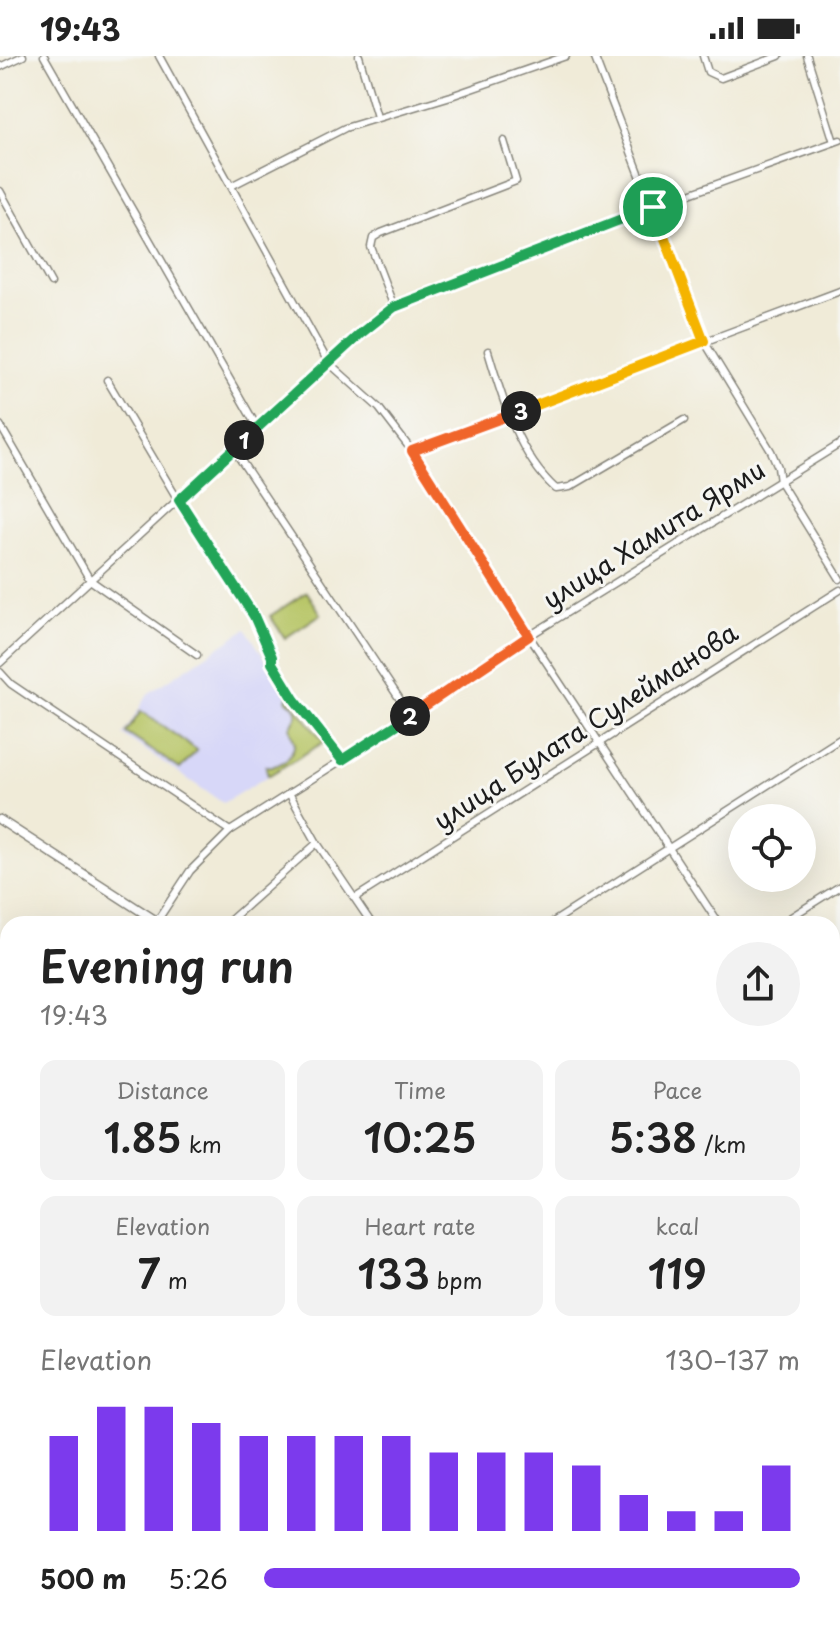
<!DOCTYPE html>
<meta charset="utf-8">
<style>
:root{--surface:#fff;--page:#f2f2f2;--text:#222;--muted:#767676;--accent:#7c3aed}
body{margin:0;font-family:"Playpen Sans",sans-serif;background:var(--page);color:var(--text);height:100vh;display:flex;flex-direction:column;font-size:30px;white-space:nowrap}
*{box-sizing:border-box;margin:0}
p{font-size:26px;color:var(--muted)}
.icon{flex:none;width:44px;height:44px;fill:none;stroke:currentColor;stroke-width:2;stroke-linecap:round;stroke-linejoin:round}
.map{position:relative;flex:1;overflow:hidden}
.sheet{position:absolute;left:0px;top:860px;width:840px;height:710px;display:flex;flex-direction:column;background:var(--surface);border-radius:24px 24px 0 0;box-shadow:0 8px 32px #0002}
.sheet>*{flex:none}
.controls{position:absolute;left:728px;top:748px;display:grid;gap:16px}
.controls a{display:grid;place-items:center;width:88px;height:88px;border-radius:50%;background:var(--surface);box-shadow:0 8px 32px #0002;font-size:40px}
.pin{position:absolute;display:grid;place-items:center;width:68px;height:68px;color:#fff;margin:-34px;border:4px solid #fff;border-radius:50%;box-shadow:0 2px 8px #0007}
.km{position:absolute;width:40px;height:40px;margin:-20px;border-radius:50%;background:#222;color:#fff;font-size:22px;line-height:40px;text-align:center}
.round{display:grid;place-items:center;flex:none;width:84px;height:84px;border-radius:42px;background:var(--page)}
.head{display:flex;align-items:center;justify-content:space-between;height:136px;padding:0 40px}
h1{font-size:44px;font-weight:600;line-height:60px}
.figures{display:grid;grid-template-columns:repeat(3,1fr);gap:12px;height:136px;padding:8px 40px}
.figures div{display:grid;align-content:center;border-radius:16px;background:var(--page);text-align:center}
.figures b{font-size:40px;font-weight:600}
.figures small{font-size:22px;font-weight:400}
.figures p{font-size:22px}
.chart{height:224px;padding:16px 40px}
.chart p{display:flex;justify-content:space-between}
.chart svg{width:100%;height:144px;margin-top:8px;stroke:var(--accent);stroke-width:6}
ul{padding:0 40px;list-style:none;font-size:26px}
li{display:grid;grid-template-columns:128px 96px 1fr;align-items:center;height:60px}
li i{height:20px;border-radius:10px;background:var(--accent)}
.status{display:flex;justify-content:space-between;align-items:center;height:56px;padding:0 40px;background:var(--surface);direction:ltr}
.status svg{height:22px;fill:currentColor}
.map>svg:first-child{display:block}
</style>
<div class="status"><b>19:43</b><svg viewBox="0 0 49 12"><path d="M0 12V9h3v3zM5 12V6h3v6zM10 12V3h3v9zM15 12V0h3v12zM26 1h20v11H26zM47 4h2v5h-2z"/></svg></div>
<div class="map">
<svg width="840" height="1569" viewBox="0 0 840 1569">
<rect width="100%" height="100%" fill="#f6f6f2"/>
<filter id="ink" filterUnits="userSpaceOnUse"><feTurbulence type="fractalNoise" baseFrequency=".0125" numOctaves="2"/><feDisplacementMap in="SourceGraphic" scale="16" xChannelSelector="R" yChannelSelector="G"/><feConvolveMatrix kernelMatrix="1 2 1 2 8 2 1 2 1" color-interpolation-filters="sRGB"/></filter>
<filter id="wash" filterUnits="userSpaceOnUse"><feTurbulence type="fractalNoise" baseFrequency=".006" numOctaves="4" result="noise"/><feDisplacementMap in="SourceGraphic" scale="32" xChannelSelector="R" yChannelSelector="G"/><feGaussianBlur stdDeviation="1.8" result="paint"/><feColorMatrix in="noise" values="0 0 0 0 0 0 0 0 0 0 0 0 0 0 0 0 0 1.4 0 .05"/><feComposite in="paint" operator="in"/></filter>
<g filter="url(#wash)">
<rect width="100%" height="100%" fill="#f0ebd8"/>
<path fill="#d7d7f8" d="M246,573L292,645L325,686L223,747L123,679L149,637Z"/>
<g fill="#b8c668" stroke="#6a7142" stroke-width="2">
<path d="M307,536L321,558L285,582L270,560Z"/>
<path d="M288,641L324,686L268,720L266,710C281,712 291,702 295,688L290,672L297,659L295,651L287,645Z"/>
<path d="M141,655L197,694L180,713L126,677Z"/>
</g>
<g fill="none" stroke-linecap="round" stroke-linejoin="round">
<path stroke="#5cc1da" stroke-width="2" d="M288,1562V1569"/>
</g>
</g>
<g filter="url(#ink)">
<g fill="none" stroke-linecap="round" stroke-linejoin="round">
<g stroke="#86847a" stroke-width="9">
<g id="minor">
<path d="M44,0L257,371"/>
<path d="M159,0L328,306L379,352L412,395L529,580L719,868"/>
<path d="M359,0L377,61"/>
<path d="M594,0L704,285L771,395L778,411L780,426L840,523"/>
<path d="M703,0L708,16L721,22L779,0"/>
<path d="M807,0L834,86"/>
<path d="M0,11L23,0"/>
<path d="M231,130L345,72L451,40L566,0"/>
<path d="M0,135L51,227"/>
<path d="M394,251L371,191L373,182L381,177L516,125L504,85"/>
<path d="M488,295C502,342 518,399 556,433L570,431L684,364"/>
<path d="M107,324L184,454L254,560L272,601V607L294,643L342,704"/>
<path d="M0,369L90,524L197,599"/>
<path d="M234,394L411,660"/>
<path d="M412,395L840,235"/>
<path d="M0,607L328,306L394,251L653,151L840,84"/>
<path d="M0,616L11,628L45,651L230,775"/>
<path d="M289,737L317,787L372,868"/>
<path d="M355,842L840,534"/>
<path d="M157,865L190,815L230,775L411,660L529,580L840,388"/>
<path d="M226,868L317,787"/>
<path d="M550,868L840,683"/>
<path d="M780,868L840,830"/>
<path d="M832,985L840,979"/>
<path d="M0,1072L8,1070"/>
<path d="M0,1137L8,1152"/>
<path d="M0,1182L8,1175"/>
<path d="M0,1236L8,1246"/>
<path d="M0,1315L8,1305"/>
<path d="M100,1562L104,1569"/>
<path d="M205,1562L208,1569"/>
</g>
</g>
<g stroke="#86847a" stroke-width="11">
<g id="tertiary">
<path d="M0,764L161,868"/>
<path d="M0,959L8,968"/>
<path d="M301,1562L302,1569"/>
<path d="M708,1562L711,1569"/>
</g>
</g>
<use href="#minor" stroke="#fff" stroke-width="6"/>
<use href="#tertiary" stroke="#fff" stroke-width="8"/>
</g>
</g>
<g fill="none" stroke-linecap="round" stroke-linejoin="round" filter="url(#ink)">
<g stroke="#fff" stroke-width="16">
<path id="split-1" d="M244,384L360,278L394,251L653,151"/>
</g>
<g stroke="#fff" stroke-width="16">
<path id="split-2" d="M244,384L179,444L254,560L272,601V607L294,643L342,704L410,660"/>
</g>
<g stroke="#fff" stroke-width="16">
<path id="split-3" d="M410,660L529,580L412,395L521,355"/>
</g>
<g stroke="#fff" stroke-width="16">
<path id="split-4" d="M521,355L704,285L653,151"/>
</g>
<use href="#split-1" stroke="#22a559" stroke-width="10"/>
<use href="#split-2" stroke="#22a559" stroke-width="10"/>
<use href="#split-3" stroke="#f0652b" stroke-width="10"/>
<use href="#split-4" stroke="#f5b400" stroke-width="10"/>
</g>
<g text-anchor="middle" stroke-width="6" stroke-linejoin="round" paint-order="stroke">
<g font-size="26" fill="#1c1c1c" stroke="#f6f6f2">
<text transform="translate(654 479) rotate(-32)" y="9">улица Хамита Ярми</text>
<text transform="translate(586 671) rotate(-33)" y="9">улица Булата Сулейманова</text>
</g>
</g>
</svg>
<div class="controls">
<a><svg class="icon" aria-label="locate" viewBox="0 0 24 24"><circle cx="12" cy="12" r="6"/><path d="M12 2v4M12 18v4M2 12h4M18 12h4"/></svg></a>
</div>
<div class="pin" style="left:653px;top:151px;background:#1e9e55"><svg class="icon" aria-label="arrive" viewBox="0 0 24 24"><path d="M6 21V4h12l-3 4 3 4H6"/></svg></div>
<b class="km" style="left:244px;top:384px">1</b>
<b class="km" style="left:410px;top:660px">2</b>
<b class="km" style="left:521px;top:355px">3</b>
<section class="sheet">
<div class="head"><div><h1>Evening run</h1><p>19:43</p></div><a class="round"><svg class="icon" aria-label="share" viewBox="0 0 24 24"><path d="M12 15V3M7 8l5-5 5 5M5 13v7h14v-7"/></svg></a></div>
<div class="figures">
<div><p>Distance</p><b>1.85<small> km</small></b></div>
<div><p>Time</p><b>10:25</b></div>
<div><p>Pace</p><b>5:38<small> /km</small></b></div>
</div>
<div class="figures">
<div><p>Elevation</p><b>7<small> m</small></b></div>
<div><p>Heart rate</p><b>133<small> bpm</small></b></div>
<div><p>kcal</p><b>119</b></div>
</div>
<div class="chart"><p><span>Elevation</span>130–137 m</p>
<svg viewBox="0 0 160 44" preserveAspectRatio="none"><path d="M5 44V15M15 44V6M25 44V6M35 44V11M45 44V15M55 44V15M65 44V15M75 44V15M85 44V20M95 44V20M105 44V20M115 44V24M125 44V33M135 44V38M145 44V38M155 44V24"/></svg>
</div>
<ul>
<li><b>500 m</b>5:26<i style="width:100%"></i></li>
</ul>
</section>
</div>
